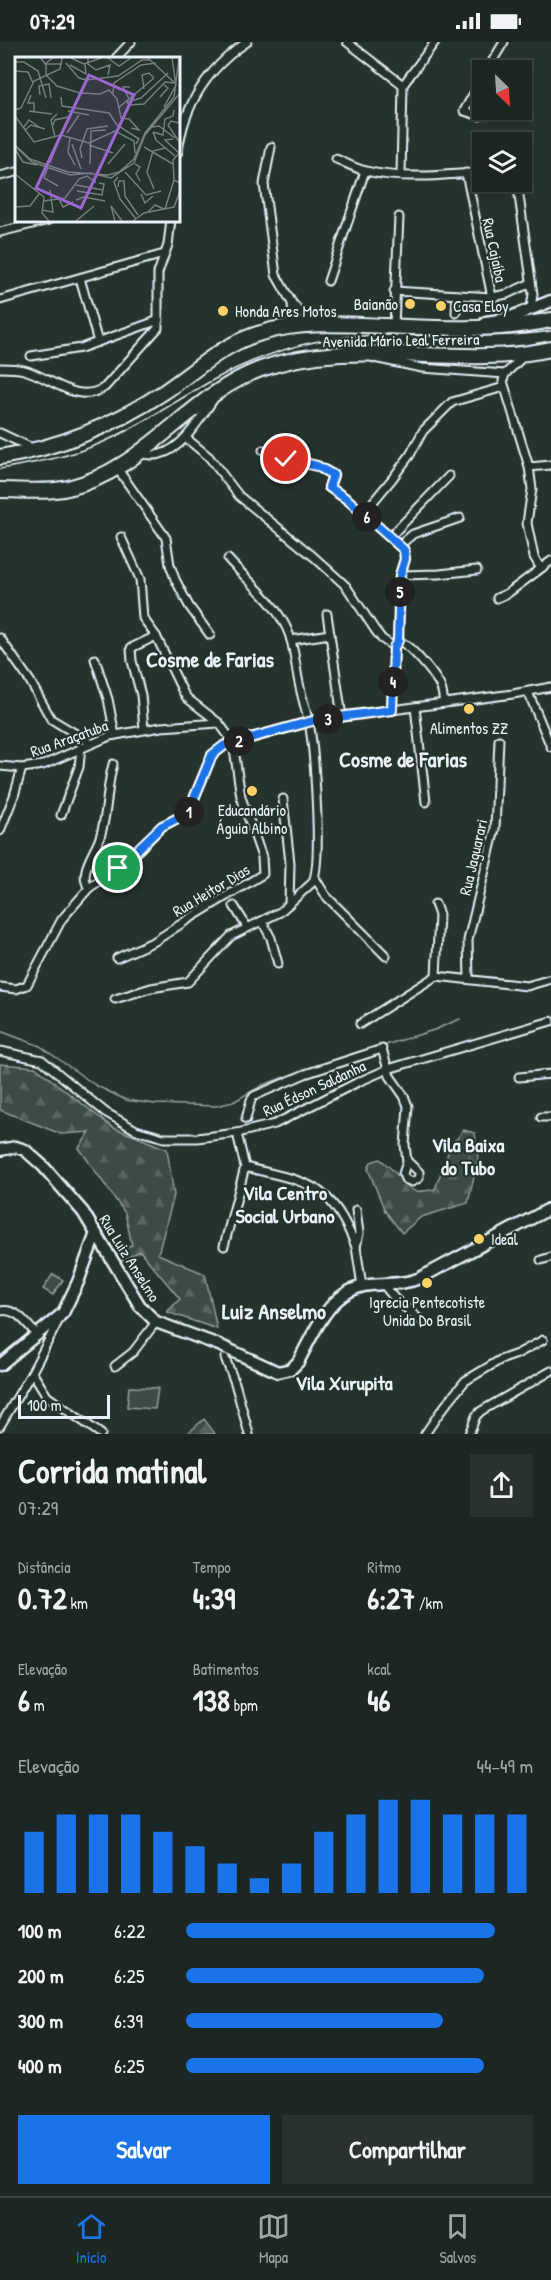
<!DOCTYPE html>
<html lang="pt">
<meta charset="utf-8">
<style>
:root{--surface:#1c2622;--page:#29322f;--text:#f1f3f6;--muted:#a0a5a5;--line:#3a4340;--accent:#1a73e8}
body{margin:0;font-family:"Patrick Hand",sans-serif;background:var(--page);color:var(--text);height:100vh;display:flex;flex-direction:column;font-size:22px;white-space:nowrap}
*{box-sizing:border-box;margin:0}
p{font-size:20px;color:var(--muted)}
.icon{flex:none;width:33px;height:33px;fill:none;stroke:currentColor;stroke-width:2;stroke-linecap:round;stroke-linejoin:round}
.map{position:relative;height:1392px;overflow:hidden}
.details{display:flex;flex-direction:column;background:var(--surface);flex:1}
.details>*{flex:none}
.needle{width:39px;rotate:155deg}
.buttons{position:absolute;left:472px;top:18px;display:grid;gap:12px}
.buttons a{display:grid;place-items:center;width:60px;height:60px;border-radius:0px;background:var(--surface);box-shadow:0 3px 9px #0003,0 0 0 2px var(--line);font-size:30px}
.scale{position:absolute;left:18px;bottom:15px;width:92px;box-sizing:border-box;padding-left:6px;border:3px solid #e8f1f8;border-top:0;font-size:16px;line-height:21px;white-space:nowrap;color:#e8f1f8;-webkit-text-stroke:4px #26332d;paint-order:stroke}
.pin{position:absolute;display:grid;place-items:center;width:51px;height:51px;color:#fff;margin:-26px;border:3px solid #fff;border-radius:50%;box-shadow:0 2px 6px #0007}
.km{position:absolute;width:30px;height:30px;margin:-15px;border-radius:50%;background:#222;color:#fff;font-size:16px;line-height:30px;text-align:center}
.round{display:grid;place-items:center;flex:none;width:63px;height:63px;border-radius:0px;background:var(--page)}
.overview{display:flex;align-items:center;justify-content:space-between;height:102px;padding:0 18px}
h1{font-size:33px;font-weight:700;line-height:45px}
.metrics{display:grid;grid-template-columns:repeat(3,1fr);gap:9px;height:102px;padding:6px 18px}
.metrics div{display:grid;align-content:center}
.metrics b{font-size:30px;font-weight:700}
.metrics small{font-size:16px;font-weight:400}
.metrics p{font-size:16px}
.chart{height:168px;padding:12px 18px}
.chart p{display:flex;justify-content:space-between}
.chart svg{width:100%;height:108px;margin-top:6px;stroke:var(--accent);stroke-width:6}
.primary-button{display:flex;gap:12px;margin-top:auto;padding:12px 18px}
.primary-button a{flex:1;height:69px;border-radius:0px;background:var(--accent);color:#fff;font-size:24px;font-weight:700;line-height:69px;text-align:center}
.primary-button a+a{background:var(--page);color:var(--text)}
ul{padding:0 18px;list-style:none;font-size:20px}
li{display:grid;grid-template-columns:96px 72px 1fr;align-items:center;height:45px}
li i{height:15px;border-radius:8px;background:var(--accent)}
.status{display:flex;justify-content:space-between;align-items:center;height:42px;padding:0 30px;background:var(--surface);direction:ltr}
.status svg{height:16px;fill:currentColor}
.dock{display:flex;justify-content:space-around;align-items:center;height:84px;border-top:2px solid var(--line);background:var(--surface);font-size:16px;color:var(--muted)}
.dock a{display:grid;justify-items:center;gap:3px}
.dock .active{color:var(--accent)}
.map>svg:first-child{display:block}
</style>
<div class="status"><b>07:29</b><svg viewBox="0 0 49 12"><path d="M0 12V9h3v3zM5 12V6h3v6zM10 12V3h3v9zM15 12V0h3v12zM26 1h20v11H26zM47 4h2v5h-2z"/></svg></div>
<div class="map">
<svg width="551" height="1392" viewBox="0 0 551 1392">
<defs>
<pattern id="forest-firs" width="22" height="20" patternUnits="userSpaceOnUse" patternTransform="scale(1.5)"><rect width="22" height="20" fill="#3e4b47"/><path d="M5 1l3.5 6h-7zM16 11l3.5 6h-7z" fill="#5a6562"/></pattern>
</defs>
<rect width="100%" height="100%" fill="#26332d"/>
<filter id="ink" filterUnits="userSpaceOnUse"><feTurbulence type="fractalNoise" baseFrequency=".0167" numOctaves="2"/><feDisplacementMap in="SourceGraphic" scale="12" xChannelSelector="R" yChannelSelector="G"/><feConvolveMatrix kernelMatrix="1 2 1 2 8 2 1 2 1" color-interpolation-filters="sRGB"/></filter>
<g filter="url(#ink)">
<g fill="url(#forest-firs)" stroke="#939ea0" stroke-width="1.5">
<path d="M0,1022L35,1025L112,1085L167,1107L174,1153L158,1212L205,1232L217,1287L167,1270L180,1257L140,1209L120,1220L114,1212L132,1203L125,1171L79,1106L90,1090L61,1092L0,1068Z"/>
<path d="M463,1088L475,1091L478,1117L468,1161L421,1175L402,1191L385,1169L368,1127L371,1120L380,1117C386,1122 393,1128 398,1134C412,1150 412,1152 435,1147L452,1100L457,1097Z"/>
<path d="M204,1377L215,1392H187Z"/>
</g>
<g fill="#3e4b47" stroke="#939ea0" stroke-width="1.5">
<path d="M53,1232L63,1238L53,1253L43,1247Z"/>
<path d="M129,1345L158,1346L155,1367L127,1365Z"/>
</g>
<g fill="none" stroke-linecap="round" stroke-linejoin="round">
<path stroke="#98a3a5" stroke-width="1.5" d="M0,989L40,1004L95,1043L126,1058L155,1062L216,1064L233,1060L263,1043L295,1031L434,988L460,977"/>
<g stroke="#e8f1f8" stroke-width="11">
<g id="street">
<path d="M347,0L403,43"/>
<path d="M116,16L131,0"/>
<path d="M487,28L504,0"/>
<path d="M483,35L464,69L480,74L485,72L488,68"/>
<path d="M271,105L264,142L276,233L292,261L310,281"/>
<path d="M178,110C184,62 208,26 247,0"/>
<path d="M336,117C346,121 356,127 366,129C403,138 446,133 483,130"/>
<path d="M466,131L492,255"/>
<path d="M401,132L403,43L435,0"/>
<path d="M0,134L16,130"/>
<path d="M517,140L533,252L531,266"/>
<path d="M0,190L49,178"/>
<path d="M80,236L98,300"/>
<path d="M328,239L365,129"/>
<path d="M394,249L492,255L507,252L531,241"/>
<path d="M0,258L164,212"/>
<path d="M456,271L457,253"/>
<path d="M394,284L399,175"/>
<path d="M290,285L293,275L292,261"/>
<path d="M525,313L505,332L503,339L529,425L532,447L527,481L534,515L540,525"/>
<path d="M31,314L81,306L159,278"/>
<path d="M374,316L422,326L505,332"/>
<path d="M0,326C8,326 16,326 24,328C51,335 77,364 105,345L158,286V231L168,203L171,178"/>
<path d="M0,391L34,407"/>
<path d="M186,396L209,415L239,454L314,515L346,544L375,588L382,597L394,605"/>
<path d="M263,408L317,424L333,433L329,445L348,458L404,508L405,517L400,533L398,599C409,601 437,635 441,646C443,651 443,656 444,661"/>
<path d="M141,411C174,423 197,381 213,358"/>
<path d="M529,425L551,423"/>
<path d="M117,426L166,496L170,523L175,537L189,564L210,593"/>
<path d="M363,472L392,437L410,413L423,389L452,360L504,345"/>
<path d="M121,495L140,537L143,576L156,594L183,650L187,656L219,681L233,700"/>
<path d="M390,495L449,434"/>
<path d="M400,503L413,492L460,476"/>
<path d="M400,533L439,532L477,528"/>
<path d="M497,556L508,551L551,519"/>
<path d="M327,572L342,675"/>
<path d="M0,596L30,639L51,677L91,701"/>
<path d="M291,598L330,592"/>
<path d="M95,617L108,657L115,693"/>
<path d="M528,650L551,705"/>
<path d="M415,665L426,760"/>
<path d="M392,668L394,605L396,602"/>
<path d="M144,687L141,653L132,619L131,606L156,594"/>
<path d="M0,724L22,726L43,723L110,694L161,685L219,681"/>
<path d="M283,757L290,821L289,862"/>
<path d="M61,773L79,725L81,705"/>
<path d="M0,789L14,754L22,726"/>
<path d="M315,836L326,854L386,914"/>
<path d="M89,846C78,832 93,813 99,798C108,774 106,747 113,722"/>
<path d="M435,862L439,873L436,934"/>
<path d="M234,864L247,885"/>
<path d="M262,879L271,896L278,922"/>
<path d="M117,916L155,899L187,878L263,832L262,815L241,755L233,700"/>
<path d="M469,937L468,898L495,787L499,698"/>
<path d="M0,945L16,947L27,943L62,877L89,846L126,821L162,784L188,771L212,713L225,703L316,678L513,652L551,645"/>
<path d="M115,957L151,946L188,940L231,894L280,870L312,841C323,825 314,710 310,686C307,671 302,656 299,641C295,624 295,604 287,587C274,559 249,540 228,517"/>
<path d="M360,982L436,934L527,944L551,937"/>
<path d="M0,1009L42,1018L105,1070L136,1088L164,1096H197L237,1091L275,1082L358,1040L388,1027L551,979"/>
<path d="M519,1035L551,1032"/>
<path d="M541,1075H551"/>
<path d="M246,1077L251,1058L254,1054L305,1032L382,1007L390,1034L404,1054L408,1064L405,1103L407,1119L403,1132L405,1137L412,1140L419,1136V1130L407,1119"/>
<path d="M245,1125C307,1141 330,1138 356,1205"/>
<path d="M356,1168L359,1191L356,1205L362,1244"/>
<path d="M224,1204L245,1125L237,1091"/>
<path d="M541,1218L551,1215"/>
<path d="M383,1242L395,1257L419,1277"/>
<path d="M0,1269C17,1265 27,1283 38,1294"/>
<path d="M60,1276L32,1330L47,1354L101,1392"/>
<path d="M225,1316L235,1341L249,1392"/>
<path d="M115,1324L133,1310L156,1280"/>
<path d="M0,1384L32,1330"/>
<path d="M425,1392L440,1370L465,1339L500,1318L517,1312L543,1298"/>
<path d="M469,1392L476,1374L481,1369L551,1329"/>
</g>
</g>
<g stroke="#e8f1f8" stroke-width="15">
<g id="secondary">
<path d="M486,280L506,277L551,259"/>
<path d="M0,1108L16,1105L25,1108L43,1124L83,1170L140,1264L156,1280L219,1303L278,1330L291,1327L298,1320C315,1289 330,1247 370,1243C387,1241 404,1243 420,1236L551,1166"/>
<path d="M0,1323L63,1271L78,1240L96,1191"/>
</g>
</g>
<g stroke="#e8f1f8" stroke-width="18">
<g id="highway">
<path d="M0,415C60,406 114,383 164,350C195,329 224,301 261,291C301,279 342,282 383,284C439,286 496,290 551,278"/>
<path d="M0,448C23,448 46,451 68,446C145,428 189,353 261,327C355,293 456,328 551,307"/>
</g>
</g>
<use href="#street" stroke="#26332d" stroke-width="7"/>
<use href="#secondary" stroke="#26332d" stroke-width="10"/>
<use href="#highway" stroke="#26332d" stroke-width="14"/>
<path stroke="#e8f1f8" stroke-width="1.5" d="M0,427C34,421 69,415 101,401C141,384 175,359 213,338C241,323 270,311 301,303C381,282 468,302 551,289"/>
</g>
</g>
<g fill="none" stroke-linecap="round" stroke-linejoin="round" filter="url(#ink)">
<g stroke="#fff" stroke-width="12">
<path id="route" d="M118,826L162,784L188,771L212,713L225,703L316,678L392,668L394,605L398,599L400,533L405,517L404,508L348,458L329,445L333,433L317,424L286,417"/>
</g>
<use href="#route" stroke="#1a73e8" stroke-width="8"/>
</g>
<g fill="#ffd166" stroke="#26332d" stroke-width="2">
<circle cx="410" cy="262" r="6"/>
<circle cx="441" cy="264" r="6"/>
<circle cx="223" cy="269" r="6"/>
<circle cx="469" cy="667" r="6"/>
<circle cx="252" cy="749" r="6"/>
<circle cx="479" cy="1197" r="6"/>
<circle cx="427" cy="1241" r="6"/>
</g>
<g text-anchor="middle" stroke-width="4.5" stroke-linejoin="round" paint-order="stroke">
<g font-size="16" fill="#e8f1f8" stroke="#26332d">
<text transform="translate(495 208) rotate(78)" y="6">Rua Cajaíba</text>
<text transform="translate(401 298) rotate(-1)" y="6">Avenida Mário Leal Ferreira</text>
<text transform="translate(69 696) rotate(-20)" y="6">Rua Araçatuba</text>
<text transform="translate(473 815) rotate(-77)" y="6">Rua Jaguarari</text>
<text transform="translate(211 848) rotate(-31)" y="6">Rua Heitor Dias</text>
<text transform="translate(314 1046) rotate(-25)" y="6">Rua Édson Saldanha</text>
<text transform="translate(130 1216) rotate(58)" y="6">Rua Luiz Anselmo</text>
</g>
<g font-size="16" fill="#e8f1f8" stroke="#26332d" text-anchor="start">
<text x="398" y="268" text-anchor="end">Baianão</text>
<text x="453" y="270">Casa Eloy</text>
<text x="235" y="275">Honda Ares Motos</text>
<text x="469" y="692" text-anchor="middle">Alimentos ZZ</text>
<text x="252" y="774" text-anchor="middle">Educandário<tspan x="252" dy="18">Águia Albino</tspan></text>
<text x="491" y="1203">Ideal</text>
<text x="427" y="1266" text-anchor="middle">Igrecia Pentecotiste<tspan x="427" dy="18">Unida Do Brasil</tspan></text>
</g>
<g font-size="20" font-weight="bold" fill="#e8f1f8" stroke="#26332d">
<text x="468" y="1110">Vila Baixa<tspan x="468" dy="23">do Tubo</tspan></text>
<text x="285" y="1158">Vila Centro<tspan x="285" dy="23">Social Urbano</tspan></text>
<text x="344" y="1348">Vila Xurupita</text>
</g>
<g font-size="22" font-weight="bold" fill="#e8f1f8" stroke="#26332d">
<text x="210" y="625">Cosme de Farias</text>
<text x="403" y="725">Cosme de Farias</text>
<text x="274" y="1277">Luiz Anselmo</text>
</g>
</g>
<g transform="translate(15 15)">
<rect width="165" height="165" fill="#26332d"/>
<path fill="none" stroke="#747f7e" stroke-width="1.5" d="M26,1L30,7H47M38,1L31,6V18L42,29L65,36L85,37L94,33L102,42L106,61L114,62L124,73L116,71M56,1L69,7L86,1M73,1V7L81,13L95,8L93,18M93,1L104,9L116,1M165,4V24M0,5H9L23,14L31,41M51,6L64,21L71,23L103,19L127,3H136M55,8L71,17L70,7M0,14L13,15L18,26M129,32L127,18L134,16L139,21M98,36L99,26L126,8L141,6M16,38L13,46H19V54M25,38L24,29L34,27L36,41M46,40L47,49L94,56L102,68L124,82L121,87M145,40L153,31L148,27M114,42L139,21M112,45L114,48L129,47L150,25L160,26L133,1M112,45L126,41L153,16M149,50L161,28L157,1M103,51L114,42L108,30H115M0,53L6,51L19,24L45,12L47,1M14,54L37,57M53,54L74,58M164,56V66L156,64L153,68L165,86M0,59L19,85L46,78L74,86M38,68L40,63L53,60M137,70L144,69L160,81M8,71L14,63L24,70M10,73L16,68L30,72M138,75L148,78L150,62L158,59L159,53M138,75L141,83L160,99M52,76L64,58M40,80L36,63L42,57M55,81L53,95L60,108M158,82L150,83L164,96M74,86L100,74L119,84L120,96M57,87L66,112M0,88L15,102L53,115L93,118L104,115L119,102L130,76L159,40L164,1M74,88L98,96M0,89L17,105L55,118L75,116L96,121L119,106L130,78L165,36M129,90L158,107M0,92L8,105L22,108M67,101L65,92L72,72L93,69M35,106L42,88M75,107L76,74L91,73M93,107L110,87M120,107L125,110L121,117L125,124M33,110L29,121L43,129M110,115L131,138L146,134M0,117L29,140L27,156L34,164M103,120L99,125L105,142L121,162M159,123L158,103L165,95M61,128L88,133M103,130L104,124H109L110,139L123,158M139,132L132,115L138,94L150,91M62,134L87,138L89,127L84,126M126,137L130,146L138,139M44,142L48,150L58,145M61,143L69,140L90,144M29,144L50,141L64,122L72,119L80,125V119M0,150L15,149L24,137M150,152L159,123L165,126M27,153L38,155L35,133M133,155L140,148L149,152M61,164L79,149M100,164L96,149L107,164M118,164L129,156L159,150L165,134"/>
<path fill="#9c67d0" fill-opacity="0.15" stroke="#9c67d0" stroke-width="3" d="M74,18L119,38L66,151L21,131Z"/>
<rect width="165" height="165" fill="none" stroke="#e8f1f8" stroke-width="3"/>
</g>
</svg>
<div class="buttons">
<a><svg class="needle" viewBox="-14 -14 28 28"><path d="M0-13l5 13h-10z" fill="#e53935"/><path d="M0 13l5-13h-10z" fill="#a0a5a5"/></svg></a>
<a><svg class="icon" aria-label="layers" viewBox="0 0 24 24"><path d="M12 4l9 5-9 5-9-5zM3 14l9 5 9-5"/></svg></a>
</div>
<div class="scale">100 m</div>
<div class="pin" style="left:118px;top:826px;background:#1e9e55"><svg class="icon" aria-label="arrive" viewBox="0 0 24 24"><path d="M6 21V4h12l-3 4 3 4H6"/></svg></div>
<div class="pin" style="left:286px;top:417px;background:#d93025"><svg class="icon" aria-label="check" viewBox="0 0 24 24"><path d="M5 12l5 5 9-10"/></svg></div>
<b class="km" style="left:189px;top:770px">1</b>
<b class="km" style="left:239px;top:699px">2</b>
<b class="km" style="left:328px;top:677px">3</b>
<b class="km" style="left:393px;top:640px">4</b>
<b class="km" style="left:400px;top:550px">5</b>
<b class="km" style="left:367px;top:475px">6</b>
</div>
<section class="details">
<div class="overview"><div><h1>Corrida matinal</h1><p>07:29</p></div><a class="round"><svg class="icon" aria-label="share" viewBox="0 0 24 24"><path d="M12 15V3M7 8l5-5 5 5M5 13v7h14v-7"/></svg></a></div>
<div class="metrics">
<div><p>Distância</p><b>0.72<small> km</small></b></div>
<div><p>Tempo</p><b>4:39</b></div>
<div><p>Ritmo</p><b>6:27<small> /km</small></b></div>
</div>
<div class="metrics">
<div><p>Elevação</p><b>6<small> m</small></b></div>
<div><p>Batimentos</p><b>138<small> bpm</small></b></div>
<div><p>kcal</p><b>46</b></div>
</div>
<div class="chart"><p><span>Elevação</span>44–49 m</p>
<svg viewBox="0 0 160 44" preserveAspectRatio="none"><path d="M5 44V19M15 44V12M25 44V12M35 44V12M45 44V19M55 44V25M65 44V32M75 44V38M85 44V32M95 44V19M105 44V12M115 44V6M125 44V6M135 44V12M145 44V12M155 44V12"/></svg>
</div>
<ul>
<li><b>100 m</b>6:22<i style="width:89%"></i></li>
<li><b>200 m</b>6:25<i style="width:86%"></i></li>
<li><b>300 m</b>6:39<i style="width:74%"></i></li>
<li><b>400 m</b>6:25<i style="width:86%"></i></li>
</ul>
<div class="primary-button"><a>Salvar</a><a>Compartilhar</a></div>
</section>
<nav class="dock">
<a class="active"><svg class="icon" aria-label="home" viewBox="0 0 24 24"><path d="M3 11l9-7 9 7M6 9v11h12V9"/></svg>Início</a>
<a><svg class="icon" aria-label="map" viewBox="0 0 24 24"><path d="M3 6l6-2 6 2 6-2v14l-6 2-6-2-6 2zM9 4v14M15 6v14"/></svg>Mapa</a>
<a><svg class="icon" aria-label="saved" viewBox="0 0 24 24"><path d="M7 4h10v16l-5-4-5 4z"/></svg>Salvos</a>
</nav>
